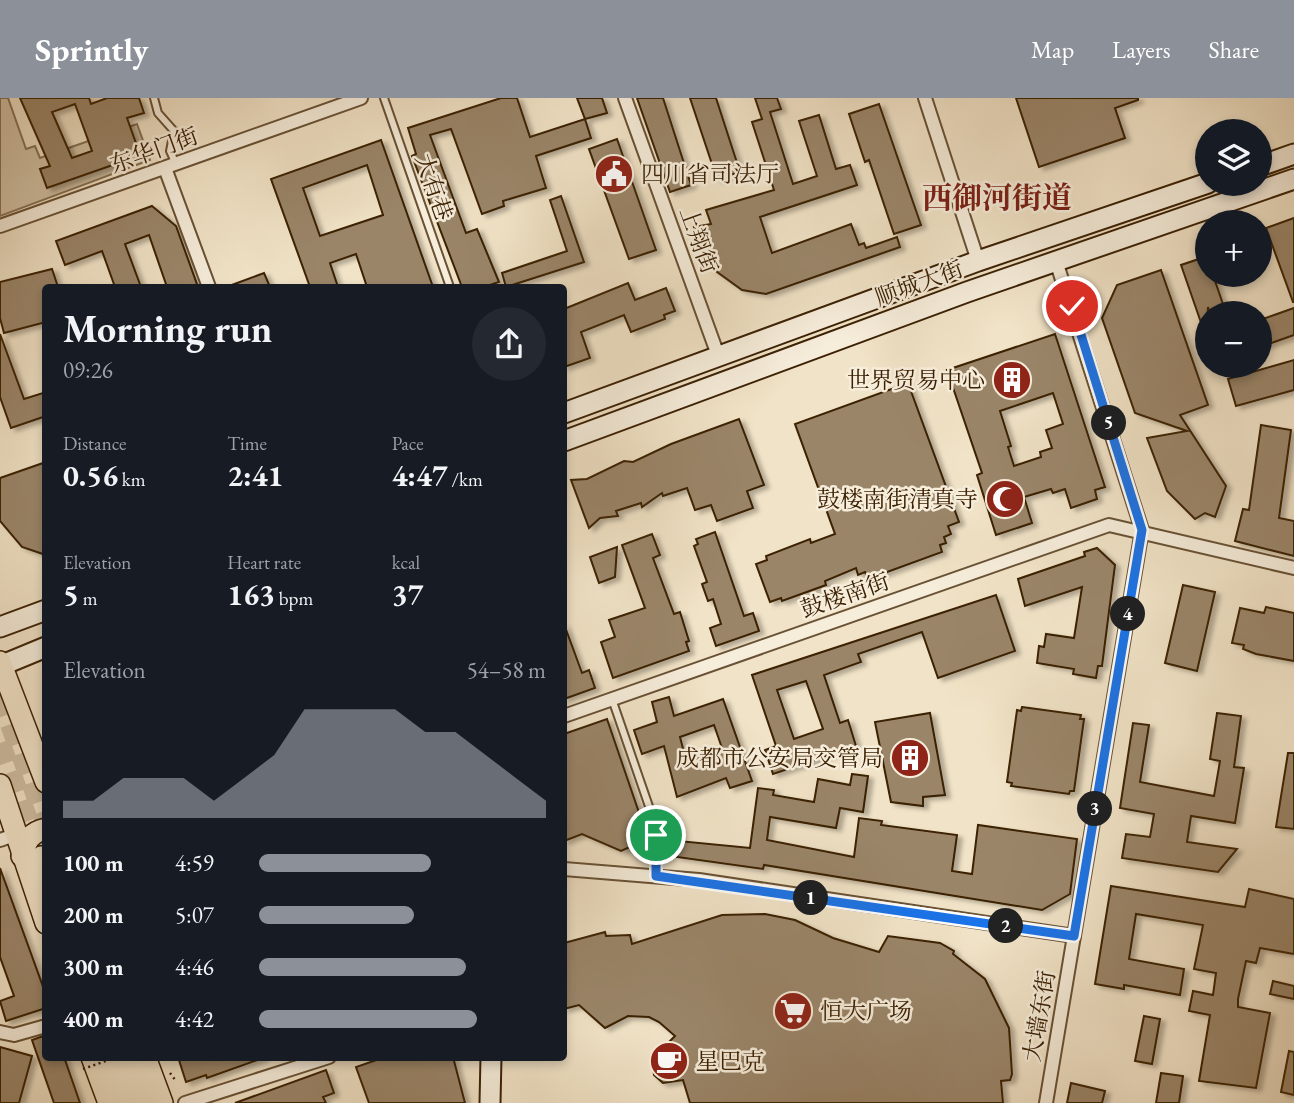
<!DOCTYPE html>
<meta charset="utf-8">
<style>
:root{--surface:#171b24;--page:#242831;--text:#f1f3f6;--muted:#9ea1a6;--accent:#8c9099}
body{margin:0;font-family:"EB Garamond","Noto Serif SC",serif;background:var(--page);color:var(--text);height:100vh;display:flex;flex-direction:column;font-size:26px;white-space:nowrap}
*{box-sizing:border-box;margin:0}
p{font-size:23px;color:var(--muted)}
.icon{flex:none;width:38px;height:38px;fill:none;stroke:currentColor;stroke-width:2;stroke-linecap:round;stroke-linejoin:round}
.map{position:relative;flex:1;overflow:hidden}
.side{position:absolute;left:42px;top:186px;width:525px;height:777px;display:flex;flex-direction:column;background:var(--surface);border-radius:7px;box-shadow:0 4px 10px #0003}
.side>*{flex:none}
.tools{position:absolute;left:1195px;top:21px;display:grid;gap:14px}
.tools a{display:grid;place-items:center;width:77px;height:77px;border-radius:50%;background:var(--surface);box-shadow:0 4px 10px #0003;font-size:35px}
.pin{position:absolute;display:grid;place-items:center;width:60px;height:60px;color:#fff;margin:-30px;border:4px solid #fff;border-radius:50%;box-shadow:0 2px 7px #0007}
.km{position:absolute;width:35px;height:35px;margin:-18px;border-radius:50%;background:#222;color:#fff;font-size:19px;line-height:35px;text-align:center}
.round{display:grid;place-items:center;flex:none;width:74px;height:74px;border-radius:37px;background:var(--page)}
.summary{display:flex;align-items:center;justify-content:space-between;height:119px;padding:0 21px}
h1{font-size:38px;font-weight:700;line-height:52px}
.figures{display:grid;grid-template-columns:repeat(3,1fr);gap:10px;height:119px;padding:7px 21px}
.figures div{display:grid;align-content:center}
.figures b{font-size:30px;font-weight:700}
.figures small{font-size:19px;font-weight:400}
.figures p{font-size:19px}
.chart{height:196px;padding:14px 21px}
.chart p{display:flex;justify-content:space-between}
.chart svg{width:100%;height:126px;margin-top:7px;fill:var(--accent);opacity:.7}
ul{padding:0 21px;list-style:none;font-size:23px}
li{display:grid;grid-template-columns:112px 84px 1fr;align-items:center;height:52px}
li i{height:18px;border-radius:9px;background:var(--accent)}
header{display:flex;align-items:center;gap:42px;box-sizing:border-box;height:98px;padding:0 35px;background:var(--accent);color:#fff}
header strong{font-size:33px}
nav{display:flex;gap:38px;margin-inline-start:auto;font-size:24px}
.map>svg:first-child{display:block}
</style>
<header>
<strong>Sprintly</strong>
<nav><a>Map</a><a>Layers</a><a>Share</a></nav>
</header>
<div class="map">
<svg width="1294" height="1005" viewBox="0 0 1294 1005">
<defs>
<filter id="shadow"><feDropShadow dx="5" dy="3" stdDeviation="2" flood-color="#0004"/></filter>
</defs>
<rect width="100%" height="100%" fill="#f1e3c7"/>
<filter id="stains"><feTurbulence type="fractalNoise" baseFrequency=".00286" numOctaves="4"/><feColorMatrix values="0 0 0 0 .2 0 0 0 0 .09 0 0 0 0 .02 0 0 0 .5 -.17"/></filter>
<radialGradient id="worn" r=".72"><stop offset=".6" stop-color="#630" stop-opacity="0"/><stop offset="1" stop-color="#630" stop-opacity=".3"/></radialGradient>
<path fill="#d2c2a6" stroke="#867154" stroke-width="2" d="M0,0H8L26,51L35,48L40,60L137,26L150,62L0,118Z"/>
<g fill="#9a8569" stroke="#3b2003" stroke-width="2" fill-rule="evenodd" filter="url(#shadow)">
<path d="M20,0H89L91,6L107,0H139L144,15L127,20L137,48L128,58L130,61L47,90L40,71L50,68ZM75,6L92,53L72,60L52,14Z"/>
<path d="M501,0H517L530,39L585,21L591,40L536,58L546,90L503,103L504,108L482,116L451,31L430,37L466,135L477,131L499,184L484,189H462L412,58L416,56L408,30Z"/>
<path d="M577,0H602L607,15L585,21Z"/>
<path d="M637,0H663L691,87L670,94Z"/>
<path d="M690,0H716L740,74L717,81Z"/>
<path d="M755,0H777L781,11L770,14L793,86L817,78L799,23L819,17L836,71L850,67L857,87L760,119L772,155L851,126L859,147L864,145L866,150L897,139L900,149L766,196L742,192L713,171L703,157L694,129L711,126L706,112L774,92L752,24L762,21Z"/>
<path d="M1016,0H1138V2L1115,10L1125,40L1039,69Z"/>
<path d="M879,6L921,127L894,136L869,62L865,64L849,16Z"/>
<path d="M617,41L656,152L629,161L589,51Z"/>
<path d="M381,42L433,189H367L356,156L330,165L338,189H310L271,81ZM367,67L383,117L320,138L303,90Z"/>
<path d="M561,98L584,164L506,189L502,175L567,153L550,102Z"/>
<path d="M152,108L176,128L198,189H167L149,137L125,146L141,189H115L102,153L65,167L56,143Z"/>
<path d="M1294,120V204H1293L1266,130Z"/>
<path d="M1208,158V177H1213L1226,215H1210L1208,209L1206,239L1181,167Z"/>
<path d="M52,171L58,189H46V224L4,235L0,220V184Z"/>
<path d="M1161,172L1208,307L1180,317L1226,388L1215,419L1205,415L1195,421L1167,393L1147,340L1187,333L1135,315L1102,220L1117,187Z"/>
<path d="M264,175L270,189H229V188Z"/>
<path d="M628,185L635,202L666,190L675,213L664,217L665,221L631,234L624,217L581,234L590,260L564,269V211Z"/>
<path d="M1294,210V237L1260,249V222Z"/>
<path d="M0,236L24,301L46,294V318L11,330L0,299Z"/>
<path d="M1055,236L1105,389L1095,392L1097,401L1071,410L1065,391L1053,395L1051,391L1024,399L1032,425L996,437L977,377L982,375L947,272ZM1053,295L1063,326L1046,332L1052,350L1040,354L1041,359L1014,368L1008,349L1011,348L1000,313Z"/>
<path d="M1294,262V292L1236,308L1228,281Z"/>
<path d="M908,285L959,424L948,428L951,436L944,439L946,445L940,447L942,454L868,481L865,474L858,477L856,470L825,483L826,487L782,503L781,500L770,504L756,466L767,462L766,458L810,441L811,445L835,436L795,326Z"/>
<path d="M739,321L764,387L747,393L753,410L717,423L711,407L695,412L687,390L663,398L662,395L642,409L641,405L616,413L618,418L600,420L589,430L571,382L587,381L624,363L633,364L671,346Z"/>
<path d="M1261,327L1291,332L1279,420L1294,423V458L1235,443L1243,411L1249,412Z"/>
<path d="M46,364V457L22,449L0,423V380Z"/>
<path d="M715,434L744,518L753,515L759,533L716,548L710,530L721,526L713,501L708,503L702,486L707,484L694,448L698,446L696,441Z"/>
<path d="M652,436L660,457L653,460L674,516L680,514L689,543L686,544L689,553L613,580L601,544L615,539L609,522L645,510L622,447Z"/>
<path d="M617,449L615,479L599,485L590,459Z"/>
<path d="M1097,450L1115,467L1102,568H1098L1096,580L1073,576L1074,571L1037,565L1039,548L1044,549L1046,536L1074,540L1082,489L1025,508L1018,481L1085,458L1084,454Z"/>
<path d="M1183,487L1215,494L1197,573L1165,565Z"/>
<path d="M996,497L1015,553L938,580L922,534L858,556L861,564L824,577L840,625L848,622L856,648L773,676L765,652L776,648L752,577ZM806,583L823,631L794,641L777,592Z"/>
<path d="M1266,509L1294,515V563L1256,556L1243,551L1244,547L1232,545L1240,510L1264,515Z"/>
<path d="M564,526L582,575L589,572L595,590L564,601Z"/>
<path d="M669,599L674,618L723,601L752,683L730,690L726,680L677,699L664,648L642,656L634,632L657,624L652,604ZM714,627L722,650L686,662L680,639Z"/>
<path d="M1022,609L1081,617L1080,621H1084L1074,693H1070L1069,696L1011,688L1012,685L1007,684L1017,612L1021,613Z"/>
<path d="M930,615L945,697L923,699V708L891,704L875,624Z"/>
<path d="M1217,615L1241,618L1234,669L1244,670L1235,725L1191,718L1187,744L1237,751L1218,774L1122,760L1126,736L1150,739L1154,716L1120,710L1133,625L1149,627L1140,684L1214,698L1220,663L1210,661Z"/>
<path d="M607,621L648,741L621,753L582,736L564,743V636Z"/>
<path d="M1288,655H1294V731L1276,729Z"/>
<path d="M852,676L868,678L863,714L840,710L836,730L770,719L767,742L854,759L859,720L882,723L881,727L957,737L952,773L972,776L978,727L1077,741L1070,796L1042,812L764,767L763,771L677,759L679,743L750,750L758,690L774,692L773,697L814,704L818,681L850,687Z"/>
<path d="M0,770L46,897V910L6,923L0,903L14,898L0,859Z"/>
<path d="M1111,788L1245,809L1249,791L1294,801V856L1260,850L1256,865L1246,863L1238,901V909L1270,915L1256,990L1199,983L1210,917L1189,913L1193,893L1213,897L1216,875L1194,871L1203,827L1136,816L1129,861L1184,871L1180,897L1124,887V891L1095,886Z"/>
<path d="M765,816L795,822L833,840L879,854L888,838L940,845L954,853L953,856L985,881L1009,930L1012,976L1010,982L1001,983L1003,1005H690L683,982L663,985L654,977L653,966L656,957L675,938L659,924L649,919L628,918L605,930L579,907L564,911V845L605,834L606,838L630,837L632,846L722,817Z"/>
<path d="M1273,883L1294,888V901L1270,896Z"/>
<path d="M1144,918L1160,921L1152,966L1135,963Z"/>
<path d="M46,937V959H64L80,1005H54L32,942Z"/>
<path d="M0,949L32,958L19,1005H0Z"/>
<path d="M1289,953L1294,954V997L1281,994Z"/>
<path d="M178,959H262L263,960L207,980L206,977L186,984Z"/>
<path d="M385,959H453L465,1005H369L356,969Z"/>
<path d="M326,972L334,995L323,999L326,1005H235Z"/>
<path d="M1161,975L1183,978L1179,1005H1156Z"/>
<path d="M1071,985L1105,993L1102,1005H1067Z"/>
</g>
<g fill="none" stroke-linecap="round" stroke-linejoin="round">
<g stroke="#cdbca0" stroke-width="21" stroke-dasharray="21 10" stroke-linecap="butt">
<path d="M0,597L46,724"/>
<path d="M0,645L38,751"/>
</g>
<g stroke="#685134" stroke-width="10">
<g id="lane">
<path d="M154,0L158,15L174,33L170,53L176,66"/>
<path d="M384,0L450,189"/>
<path d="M612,601L653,720L656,778"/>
</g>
</g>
<g stroke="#685134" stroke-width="16">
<g id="street">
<path d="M625,0L719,260"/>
<path d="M925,0L978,163"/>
<path d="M165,70L209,189"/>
<path d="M0,128L361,0"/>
<path d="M564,618L1109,427L1294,470"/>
<path d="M0,742L17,736"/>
<path d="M564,771L699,782L1074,838"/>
<path d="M0,934L14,937L46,928"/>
<path d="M185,1005L329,959"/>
<path d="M1046,1005L1142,432L1056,163"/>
</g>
</g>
<g stroke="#3b2003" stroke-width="23">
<g id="secondary">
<path d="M1260,68L1294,56"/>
<path d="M564,315L978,163L1208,85"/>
<path d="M564,343L967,194L1294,81"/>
<path d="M0,529L46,512"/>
<path d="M0,568L46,549"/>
<path d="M490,1005L491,959"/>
</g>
</g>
<g stroke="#3b2003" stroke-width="24">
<g id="primary">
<path d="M0,564L46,684"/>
<path d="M0,687L46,825"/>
<path d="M22,758C25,744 30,734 46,731"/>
<path d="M41,759L46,772"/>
<path d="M92,959L109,1005"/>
<path d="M109,959L125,1005"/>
<path d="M128,959L144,1005"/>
<path d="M145,959L162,1005"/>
</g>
</g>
<path stroke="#3b2003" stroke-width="2.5" stroke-dasharray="2 3.5" stroke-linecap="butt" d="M170,975L176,983"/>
<use href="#lane" stroke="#f6eddb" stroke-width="6"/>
<use href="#street" stroke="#f6eddb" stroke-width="12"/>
<use href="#secondary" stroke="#f6eddb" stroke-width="19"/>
<use href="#primary" stroke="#f1e3c7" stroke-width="21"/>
<path stroke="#3b2003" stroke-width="2.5" stroke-dasharray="2 3.5" stroke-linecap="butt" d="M83,971L117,959"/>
</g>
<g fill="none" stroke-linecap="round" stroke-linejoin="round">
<g stroke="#fff" stroke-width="14">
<path id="route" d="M656,737V778L1074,838L1142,432L1072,208"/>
</g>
<use href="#route" stroke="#1a73e8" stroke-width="9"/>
</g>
<defs>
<g id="civic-disc" transform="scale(2.0125)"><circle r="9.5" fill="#8f2418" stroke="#f6eddb"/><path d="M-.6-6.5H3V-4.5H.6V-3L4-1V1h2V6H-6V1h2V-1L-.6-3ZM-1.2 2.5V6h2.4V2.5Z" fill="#fff"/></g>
<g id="building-disc" transform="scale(2.0125)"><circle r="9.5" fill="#8f2418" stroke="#f6eddb"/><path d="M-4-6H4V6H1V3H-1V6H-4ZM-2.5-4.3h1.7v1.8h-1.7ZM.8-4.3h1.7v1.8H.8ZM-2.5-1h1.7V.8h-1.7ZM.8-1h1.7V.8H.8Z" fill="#fff"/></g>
<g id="mosque-disc" transform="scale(2.0125)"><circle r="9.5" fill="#8f2418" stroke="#f6eddb"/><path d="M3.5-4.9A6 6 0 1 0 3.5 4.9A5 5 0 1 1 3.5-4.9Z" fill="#fff"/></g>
<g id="supermarket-disc" transform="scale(2.0125)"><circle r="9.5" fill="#8f2418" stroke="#f6eddb"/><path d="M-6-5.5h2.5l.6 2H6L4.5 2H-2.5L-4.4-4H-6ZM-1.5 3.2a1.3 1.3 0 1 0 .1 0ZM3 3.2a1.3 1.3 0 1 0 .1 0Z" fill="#fff"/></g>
<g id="cafe-disc" transform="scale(2.0125)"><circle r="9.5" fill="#8f2418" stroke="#f6eddb"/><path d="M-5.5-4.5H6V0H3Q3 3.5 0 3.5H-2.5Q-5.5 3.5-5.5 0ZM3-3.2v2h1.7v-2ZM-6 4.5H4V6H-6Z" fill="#fff"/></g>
</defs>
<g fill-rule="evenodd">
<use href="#civic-disc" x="614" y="76"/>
<use href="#building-disc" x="1012" y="282"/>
<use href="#mosque-disc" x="1005" y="401"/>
<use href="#building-disc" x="910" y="660"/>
<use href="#supermarket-disc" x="793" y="913"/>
<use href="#cafe-disc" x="669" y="963"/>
</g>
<g text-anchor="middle" stroke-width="5" stroke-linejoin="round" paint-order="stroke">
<g font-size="23" fill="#3b2003" stroke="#f6eddb">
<text transform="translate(154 52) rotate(-20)" y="8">东华门街</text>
<text transform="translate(434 89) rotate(71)" y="8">大有巷</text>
<text transform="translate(699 142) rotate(70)" y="8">上翔街</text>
<text transform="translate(919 185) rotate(-20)" y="8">顺城大街</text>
<text transform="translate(845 497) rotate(-19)" y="8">鼓楼南街</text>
<text transform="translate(1039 918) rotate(-80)" y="8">大墙东街</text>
</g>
<g font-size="23" fill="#3b2003" stroke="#f6eddb" text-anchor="start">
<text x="641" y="84">四川省司法厅</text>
<text x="985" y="290" text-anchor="end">世界贸易中心</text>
<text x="978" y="409" text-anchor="end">鼓楼南街清真寺</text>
<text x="883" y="668" text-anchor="end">成都市公安局交管局</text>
<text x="820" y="921">恒大广场</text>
<text x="696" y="971">星巴克</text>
</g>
<g font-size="30" font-weight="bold" fill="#7a1f14" stroke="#f6eddb">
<text x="997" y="110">西御河街道</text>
</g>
</g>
<rect width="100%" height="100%" filter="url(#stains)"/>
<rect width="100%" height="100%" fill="url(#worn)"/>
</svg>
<div class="tools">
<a><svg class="icon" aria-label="layers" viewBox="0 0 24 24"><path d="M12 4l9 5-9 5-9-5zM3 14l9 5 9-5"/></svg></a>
<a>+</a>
<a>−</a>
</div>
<div class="pin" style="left:656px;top:737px;background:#1e9e55"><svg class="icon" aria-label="arrive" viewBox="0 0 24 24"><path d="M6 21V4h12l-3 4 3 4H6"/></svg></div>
<div class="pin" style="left:1072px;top:208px;background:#d93025"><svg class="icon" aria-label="check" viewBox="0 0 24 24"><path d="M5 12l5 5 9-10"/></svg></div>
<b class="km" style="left:811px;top:800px">1</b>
<b class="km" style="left:1006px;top:828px">2</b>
<b class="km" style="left:1095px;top:711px">3</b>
<b class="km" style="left:1128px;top:516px">4</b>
<b class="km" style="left:1109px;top:325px">5</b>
<section class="side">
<div class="summary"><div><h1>Morning run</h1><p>09:26</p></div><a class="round"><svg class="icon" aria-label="share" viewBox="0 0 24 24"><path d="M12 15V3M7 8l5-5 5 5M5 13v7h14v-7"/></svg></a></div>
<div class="figures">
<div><p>Distance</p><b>0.56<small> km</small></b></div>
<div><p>Time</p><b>2:41</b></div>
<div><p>Pace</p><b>4:47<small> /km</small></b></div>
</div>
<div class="figures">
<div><p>Elevation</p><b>5<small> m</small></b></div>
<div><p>Heart rate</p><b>163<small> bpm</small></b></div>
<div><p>kcal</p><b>37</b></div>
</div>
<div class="chart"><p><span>Elevation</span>54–58 m</p>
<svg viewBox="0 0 160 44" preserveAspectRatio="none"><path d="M0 44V38L10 38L20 30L30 30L40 30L50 38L60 30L70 22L80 6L90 6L100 6L110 6L120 14L130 14L140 22L150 30L160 38V44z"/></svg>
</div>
<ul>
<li><b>100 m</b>4:59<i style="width:60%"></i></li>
<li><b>200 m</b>5:07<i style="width:54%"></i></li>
<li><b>300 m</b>4:46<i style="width:72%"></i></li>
<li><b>400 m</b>4:42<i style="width:76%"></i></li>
</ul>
</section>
</div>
